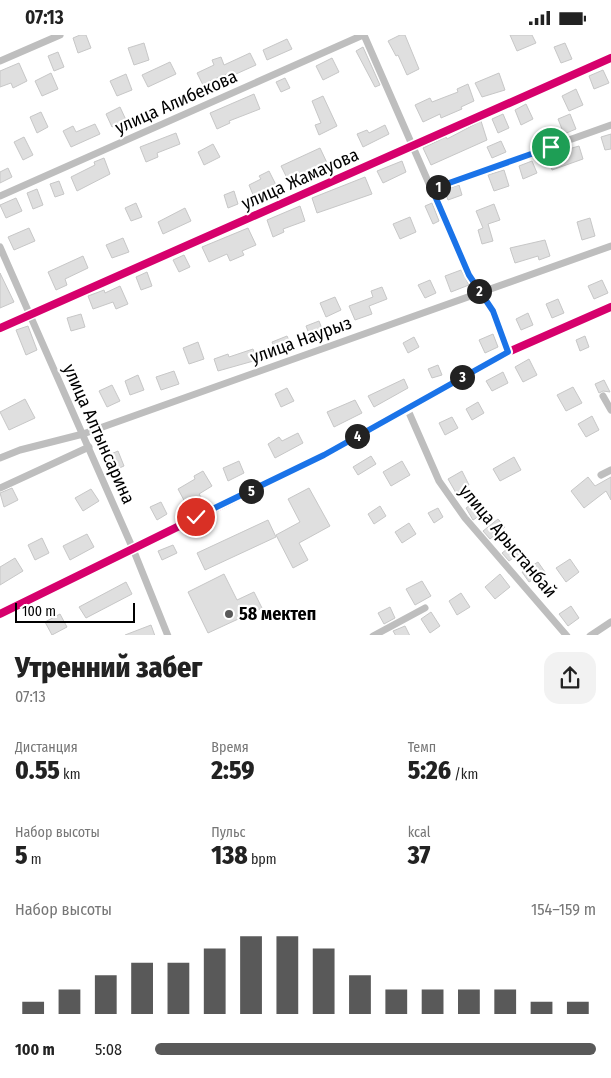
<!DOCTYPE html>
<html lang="ru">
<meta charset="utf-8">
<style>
:root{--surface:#fff;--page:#f2f2f2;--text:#222;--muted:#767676;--accent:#595959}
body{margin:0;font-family:"Fira Sans Condensed",sans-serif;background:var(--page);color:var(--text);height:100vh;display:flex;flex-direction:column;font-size:19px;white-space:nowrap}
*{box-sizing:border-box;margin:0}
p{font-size:16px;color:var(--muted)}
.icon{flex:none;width:28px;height:28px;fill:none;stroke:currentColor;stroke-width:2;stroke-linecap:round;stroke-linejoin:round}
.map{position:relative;height:600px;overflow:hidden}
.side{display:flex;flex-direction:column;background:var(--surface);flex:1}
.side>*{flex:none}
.scale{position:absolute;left:15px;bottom:12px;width:120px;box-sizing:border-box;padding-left:5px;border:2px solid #000;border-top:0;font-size:14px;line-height:18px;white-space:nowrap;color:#000;-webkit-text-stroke:4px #fff;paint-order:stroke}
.pin{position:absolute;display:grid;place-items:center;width:42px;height:42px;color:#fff;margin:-21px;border:2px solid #fff;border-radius:50%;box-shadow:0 1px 5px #0007}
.km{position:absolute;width:25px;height:25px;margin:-12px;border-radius:50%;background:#222;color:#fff;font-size:14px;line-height:25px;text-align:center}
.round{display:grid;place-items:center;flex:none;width:52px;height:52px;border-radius:15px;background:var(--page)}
.headline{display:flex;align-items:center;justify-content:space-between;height:85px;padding:0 15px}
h1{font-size:28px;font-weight:800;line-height:38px}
.figures{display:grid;grid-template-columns:repeat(3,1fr);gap:8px;height:85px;padding:5px 15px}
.figures div{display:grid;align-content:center}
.figures b{font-size:25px;font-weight:800}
.figures small{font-size:14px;font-weight:400}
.figures p{font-size:14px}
.chart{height:140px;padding:10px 15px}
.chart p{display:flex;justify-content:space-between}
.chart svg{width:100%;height:90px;margin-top:5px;stroke:var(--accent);stroke-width:6}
ul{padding:0 15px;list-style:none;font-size:16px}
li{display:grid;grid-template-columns:80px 60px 1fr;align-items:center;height:38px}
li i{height:12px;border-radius:6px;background:var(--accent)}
.status{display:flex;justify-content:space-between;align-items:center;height:35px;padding:0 25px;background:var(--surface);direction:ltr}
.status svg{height:14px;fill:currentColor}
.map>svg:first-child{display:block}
</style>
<div class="status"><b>07:13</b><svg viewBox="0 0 49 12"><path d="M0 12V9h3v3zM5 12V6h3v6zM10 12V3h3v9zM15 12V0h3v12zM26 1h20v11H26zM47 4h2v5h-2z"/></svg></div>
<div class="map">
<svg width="611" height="601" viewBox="0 0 611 601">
<rect width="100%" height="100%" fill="#fff"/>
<g fill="#dfdfdf" stroke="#c7c7c7">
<path d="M80,0H86L91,13L78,18L73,3Z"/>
<path d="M400,0H405L419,34L407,40L398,20L396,21L388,6Z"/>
<path d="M510,0H532L536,8L517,16Z"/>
<path d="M287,4L292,14L267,25L263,15Z"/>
<path d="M144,8L149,25L134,30L128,13Z"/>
<path d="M565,8L572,24L561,28L554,12Z"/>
<path d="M363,12L380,50L375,52L356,16Z"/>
<path d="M58,17L64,32L54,36L48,21Z"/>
<path d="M250,18L256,30L236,39L234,36L210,46L211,49L204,52L197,38L214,30L212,25L221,22L224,30Z"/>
<path d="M332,23L339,37L323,45L316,31Z"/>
<path d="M170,27L176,39L148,52L142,40Z"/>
<path d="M19,28L27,46L13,53L11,48L0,52V36Z"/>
<path d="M603,35L609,48L594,54L589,41Z"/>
<path d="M51,38L58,54L42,61L35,46Z"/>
<path d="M499,38L505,55L482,62L475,48Z"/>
<path d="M126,39L132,55L117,61L110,46Z"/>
<path d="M285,43L290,53L281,57L276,47Z"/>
<path d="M468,49L474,66L461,72L462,74L441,83L440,79L423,87L415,70L430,63L432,67L458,57L457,54Z"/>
<path d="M576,54L583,70L569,76L562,61Z"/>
<path d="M254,59L260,74L229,86L230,88L217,94L210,78Z"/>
<path d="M323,61L337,91L319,100L315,90L321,88L312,66Z"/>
<path d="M526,69L533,84L521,90L515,75Z"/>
<path d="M120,72L126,85L112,92L106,79Z"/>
<path d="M41,77L48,92L37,98L30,82Z"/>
<path d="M503,79L509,93L498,98L492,84Z"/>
<path d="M570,79L576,94L564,99L558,84Z"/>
<path d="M481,86L487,105L431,130L423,113L446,102L447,104Z"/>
<path d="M95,89L100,99L71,112L63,96L73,91L76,97Z"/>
<path d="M385,90L389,99L363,112L357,99L367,95L369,98Z"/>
<path d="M176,98L180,109L157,118L158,122L146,127L140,112Z"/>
<path d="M611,99V114L605,115L601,102Z"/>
<path d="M24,102L33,120L23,125L14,107Z"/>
<path d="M501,106L506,117L492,123L487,112Z"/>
<path d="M213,109L220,122L204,130L198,117Z"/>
<path d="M579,111L583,124L552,135L548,120Z"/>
<path d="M320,113L328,130L289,147L281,131Z"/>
<path d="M104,123L110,139L77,156L71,142L95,130L94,127Z"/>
<path d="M402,126L406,137L383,148L377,136Z"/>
<path d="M532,126L537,138L523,144L519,131Z"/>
<path d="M8,133L12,142L0,148V137Z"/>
<path d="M504,135L509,151L494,156L488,140Z"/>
<path d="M269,136L277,152L254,162L249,150L261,144L259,141Z"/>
<path d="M365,142L372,159L317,178L312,163Z"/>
<path d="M59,146L64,159L55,162L50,149Z"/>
<path d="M459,150L462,160L448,165L444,155Z"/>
<path d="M37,154L43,170L33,174L27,158Z"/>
<path d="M234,156L238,169L228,173L224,160Z"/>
<path d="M16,163L22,176L6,183L0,170Z"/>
<path d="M136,168L142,182L131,186L125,173Z"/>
<path d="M432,168L439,186L433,189L425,171Z"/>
<path d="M494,169L500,185L488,189L493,206L482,209L478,195L483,193L476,176Z"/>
<path d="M300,171L305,186L283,194L284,197L273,202L267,185Z"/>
<path d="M185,173L191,186L163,199L158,187Z"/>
<path d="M410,182L416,197L400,204L393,189Z"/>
<path d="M590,183L595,201L582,205L577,187Z"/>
<path d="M29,193L35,206L14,215L8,202Z"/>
<path d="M248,193L256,210L242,216L244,220L230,226L227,219L209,227L202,212Z"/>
<path d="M123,203L129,217L112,223L106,210Z"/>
<path d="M545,205L550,221L539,225L538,221L515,228L510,213Z"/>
<path d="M184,220L190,232L179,237L173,225Z"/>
<path d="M83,221L88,233L65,244L67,250L56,255L48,237Z"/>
<path d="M461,235L469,250L451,257L445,241Z"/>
<path d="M147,237L152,251L141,255L136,242Z"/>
<path d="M0,238L14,267L0,273Z"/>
<path d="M430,245L436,258L425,263L418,250Z"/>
<path d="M602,245L608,258L594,264L588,251Z"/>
<path d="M120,251L128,269L116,274L113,267L93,274L88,261L104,255L105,258Z"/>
<path d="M382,252L387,264L369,271L372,279L355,285L349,271L373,262L371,256Z"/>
<path d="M335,262L341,275L326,282L320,268Z"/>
<path d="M558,264L564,278L552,283L546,269Z"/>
<path d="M528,278L533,290L521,295L516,284Z"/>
<path d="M81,279L85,292L71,296L67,283Z"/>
<path d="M319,286L324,299L311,304L306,291Z"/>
<path d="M28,291L37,315L26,320L16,295Z"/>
<path d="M493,299L498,312L485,318L479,305Z"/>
<path d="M287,301L292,312L277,318L272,307Z"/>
<path d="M585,301L589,312L580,316L576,305Z"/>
<path d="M414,302L419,312L408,318L403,308Z"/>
<path d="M198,307L204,324L189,329L183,313Z"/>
<path d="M253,314L257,325L218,336L214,324L228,319L229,322Z"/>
<path d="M529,324L537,340L523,347L515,332Z"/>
<path d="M438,330L442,340L432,343L428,334Z"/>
<path d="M174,336L179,349L161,355L156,342Z"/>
<path d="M503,337L508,348L492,356L486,346Z"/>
<path d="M138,340L144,355L130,360L125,346Z"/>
<path d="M404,344L408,353L374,372L368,361Z"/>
<path d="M604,345L610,357L603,356L599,358L595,349Z"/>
<path d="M112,350L120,366L107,372L99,356Z"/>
<path d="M573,352L582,368L566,376L557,360Z"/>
<path d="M287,353L294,366L281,372L275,359Z"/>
<path d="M25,364L35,383L9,395L0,377Z"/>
<path d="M355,365L362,378L334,392L327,377Z"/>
<path d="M478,367L484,378L472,385L466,374Z"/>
<path d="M592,381L599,395L586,402L578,389Z"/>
<path d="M452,382L458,393L445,400L439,388Z"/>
<path d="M298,398L303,408L275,423L268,409L279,402L282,406Z"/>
<path d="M118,416L124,431L110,437L104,422Z"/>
<path d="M371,421L376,429L358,440L353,432Z"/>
<path d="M514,422L521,435L500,446L493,434Z"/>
<path d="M239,426L244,438L228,446L223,433Z"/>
<path d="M402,426L410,440L391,451L383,437Z"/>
<path d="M203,436L212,451L199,459L201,462L186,469L178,454L195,444L194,441Z"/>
<path d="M462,436L469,450L456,458L448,444Z"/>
<path d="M588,442L595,451L611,442V465L606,456L584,473L571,456Z"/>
<path d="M12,453L18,465L4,472L0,458Z"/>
<path d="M309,453L330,491L299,508L308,525L293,533L276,500L300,487L288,464Z"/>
<path d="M91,454L99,466L83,476L75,463Z"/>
<path d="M479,464L487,476L473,485L466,473Z"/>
<path d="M161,467L167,479L157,485L150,472Z"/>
<path d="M380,471L386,481L374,489L368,479Z"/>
<path d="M438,473L443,482L434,488L428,478Z"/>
<path d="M498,484L505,492L490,504L483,496Z"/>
<path d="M268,485L276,502L205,535L197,518Z"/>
<path d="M409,488L416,499L402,508L395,497Z"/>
<path d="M87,499L94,512L70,525L63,511Z"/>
<path d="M42,503L49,518L35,525L28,510Z"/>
<path d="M173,510L177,518L162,525L158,516Z"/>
<path d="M512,510L519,519L509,526L502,518Z"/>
<path d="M15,523L23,536L0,550V532Z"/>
<path d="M570,524L579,537L566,547L556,533Z"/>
<path d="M538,527L545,537L529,547L522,537Z"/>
<path d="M224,539L237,565L254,557L262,573L208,598L188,557Z"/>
<path d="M500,539L510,552L495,564L485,552Z"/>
<path d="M422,546L431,561L415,570L406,554Z"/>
<path d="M126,547L132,559L86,583L79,572Z"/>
<path d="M461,558L470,572L457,580L449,566Z"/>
<path d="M571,571L579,583L568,591L559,579Z"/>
<path d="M390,572L395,583L384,589L378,578Z"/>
<path d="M431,577L440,591L430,598L421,584Z"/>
<path d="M60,579L67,592L52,600L45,587Z"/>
<path d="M151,590L155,601H125V600Z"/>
<path d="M405,591L410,601H396L393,596Z"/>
</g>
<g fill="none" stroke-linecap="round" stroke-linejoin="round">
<g stroke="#bebebe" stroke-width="7">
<path d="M364,0L469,240L493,276L508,317"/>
<path d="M0,26L60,0"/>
<path d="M432,154L611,90"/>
<path d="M0,161L363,0"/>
<path d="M0,212L133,514L168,601"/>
<path d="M0,293L611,23"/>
<path d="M603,361L611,375"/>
<path d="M407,373L439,446L465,483L567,601"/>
<path d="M0,423L20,415L83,399L611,211"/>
<path d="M601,440L611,435"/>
<path d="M0,453L89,412"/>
<path d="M0,579L324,420L508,317L611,272"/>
<path d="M373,601L425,573"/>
<path d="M590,601L611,587"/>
</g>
<g stroke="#fff" stroke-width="11">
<g id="cycleway">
<path d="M0,293L611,23"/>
<path d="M0,579L324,420L508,317L611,272"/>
</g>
</g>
<use href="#cycleway" stroke="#d6006c" stroke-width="8"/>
</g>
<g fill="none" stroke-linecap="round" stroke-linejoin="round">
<g stroke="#fff" stroke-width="10">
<path id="route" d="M196,482L324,420L508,317L493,276L469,240L432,154L551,112"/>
</g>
<use href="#route" stroke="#1a73e8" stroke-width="6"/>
</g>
<circle fill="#595959" stroke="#fff" stroke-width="2" cx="229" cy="579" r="5"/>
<g text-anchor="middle" stroke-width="4.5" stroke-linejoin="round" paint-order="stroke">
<g font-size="18" fill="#000" stroke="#fff">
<text transform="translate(176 67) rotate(-24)" y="6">улица Алибекова</text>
<text transform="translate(300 144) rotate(-24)" y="6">улица Жамауова</text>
<text transform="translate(301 305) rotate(-20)" y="6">улица Наурыз</text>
<text transform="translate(99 399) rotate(66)" y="6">улица Алтынсарина</text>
<text transform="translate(508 506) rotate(50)" y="6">улица Арыстанбай</text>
</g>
<g font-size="18" font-weight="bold" fill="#000" stroke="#fff" text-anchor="start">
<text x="239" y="585">58 мектеп</text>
</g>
</g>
</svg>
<div class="scale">100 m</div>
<div class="pin" style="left:551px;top:112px;background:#1e9e55"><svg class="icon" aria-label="arrive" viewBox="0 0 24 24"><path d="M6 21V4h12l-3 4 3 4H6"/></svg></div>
<div class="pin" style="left:196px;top:482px;background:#d93025"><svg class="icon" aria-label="check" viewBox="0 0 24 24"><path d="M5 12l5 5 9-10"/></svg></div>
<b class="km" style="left:438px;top:152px">1</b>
<b class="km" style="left:479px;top:256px">2</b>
<b class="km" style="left:462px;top:342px">3</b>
<b class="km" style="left:357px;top:401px">4</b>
<b class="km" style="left:251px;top:456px">5</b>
</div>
<section class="side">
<div class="headline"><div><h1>Утренний забег</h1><p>07:13</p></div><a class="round"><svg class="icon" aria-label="share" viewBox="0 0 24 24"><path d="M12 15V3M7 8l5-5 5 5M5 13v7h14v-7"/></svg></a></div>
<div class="figures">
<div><p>Дистанция</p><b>0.55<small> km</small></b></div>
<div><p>Время</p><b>2:59</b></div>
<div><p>Темп</p><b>5:26<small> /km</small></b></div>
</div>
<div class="figures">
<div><p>Набор высоты</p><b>5<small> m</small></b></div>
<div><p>Пульс</p><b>138<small> bpm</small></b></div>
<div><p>kcal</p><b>37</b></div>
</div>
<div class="chart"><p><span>Набор высоты</span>154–159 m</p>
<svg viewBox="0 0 160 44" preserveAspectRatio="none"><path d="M5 44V38M15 44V32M25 44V25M35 44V19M45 44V19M55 44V12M65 44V6M75 44V6M85 44V12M95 44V25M105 44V32M115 44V32M125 44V32M135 44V32M145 44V38M155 44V38"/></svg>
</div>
<ul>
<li><b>100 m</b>5:08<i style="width:100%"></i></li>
</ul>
</section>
